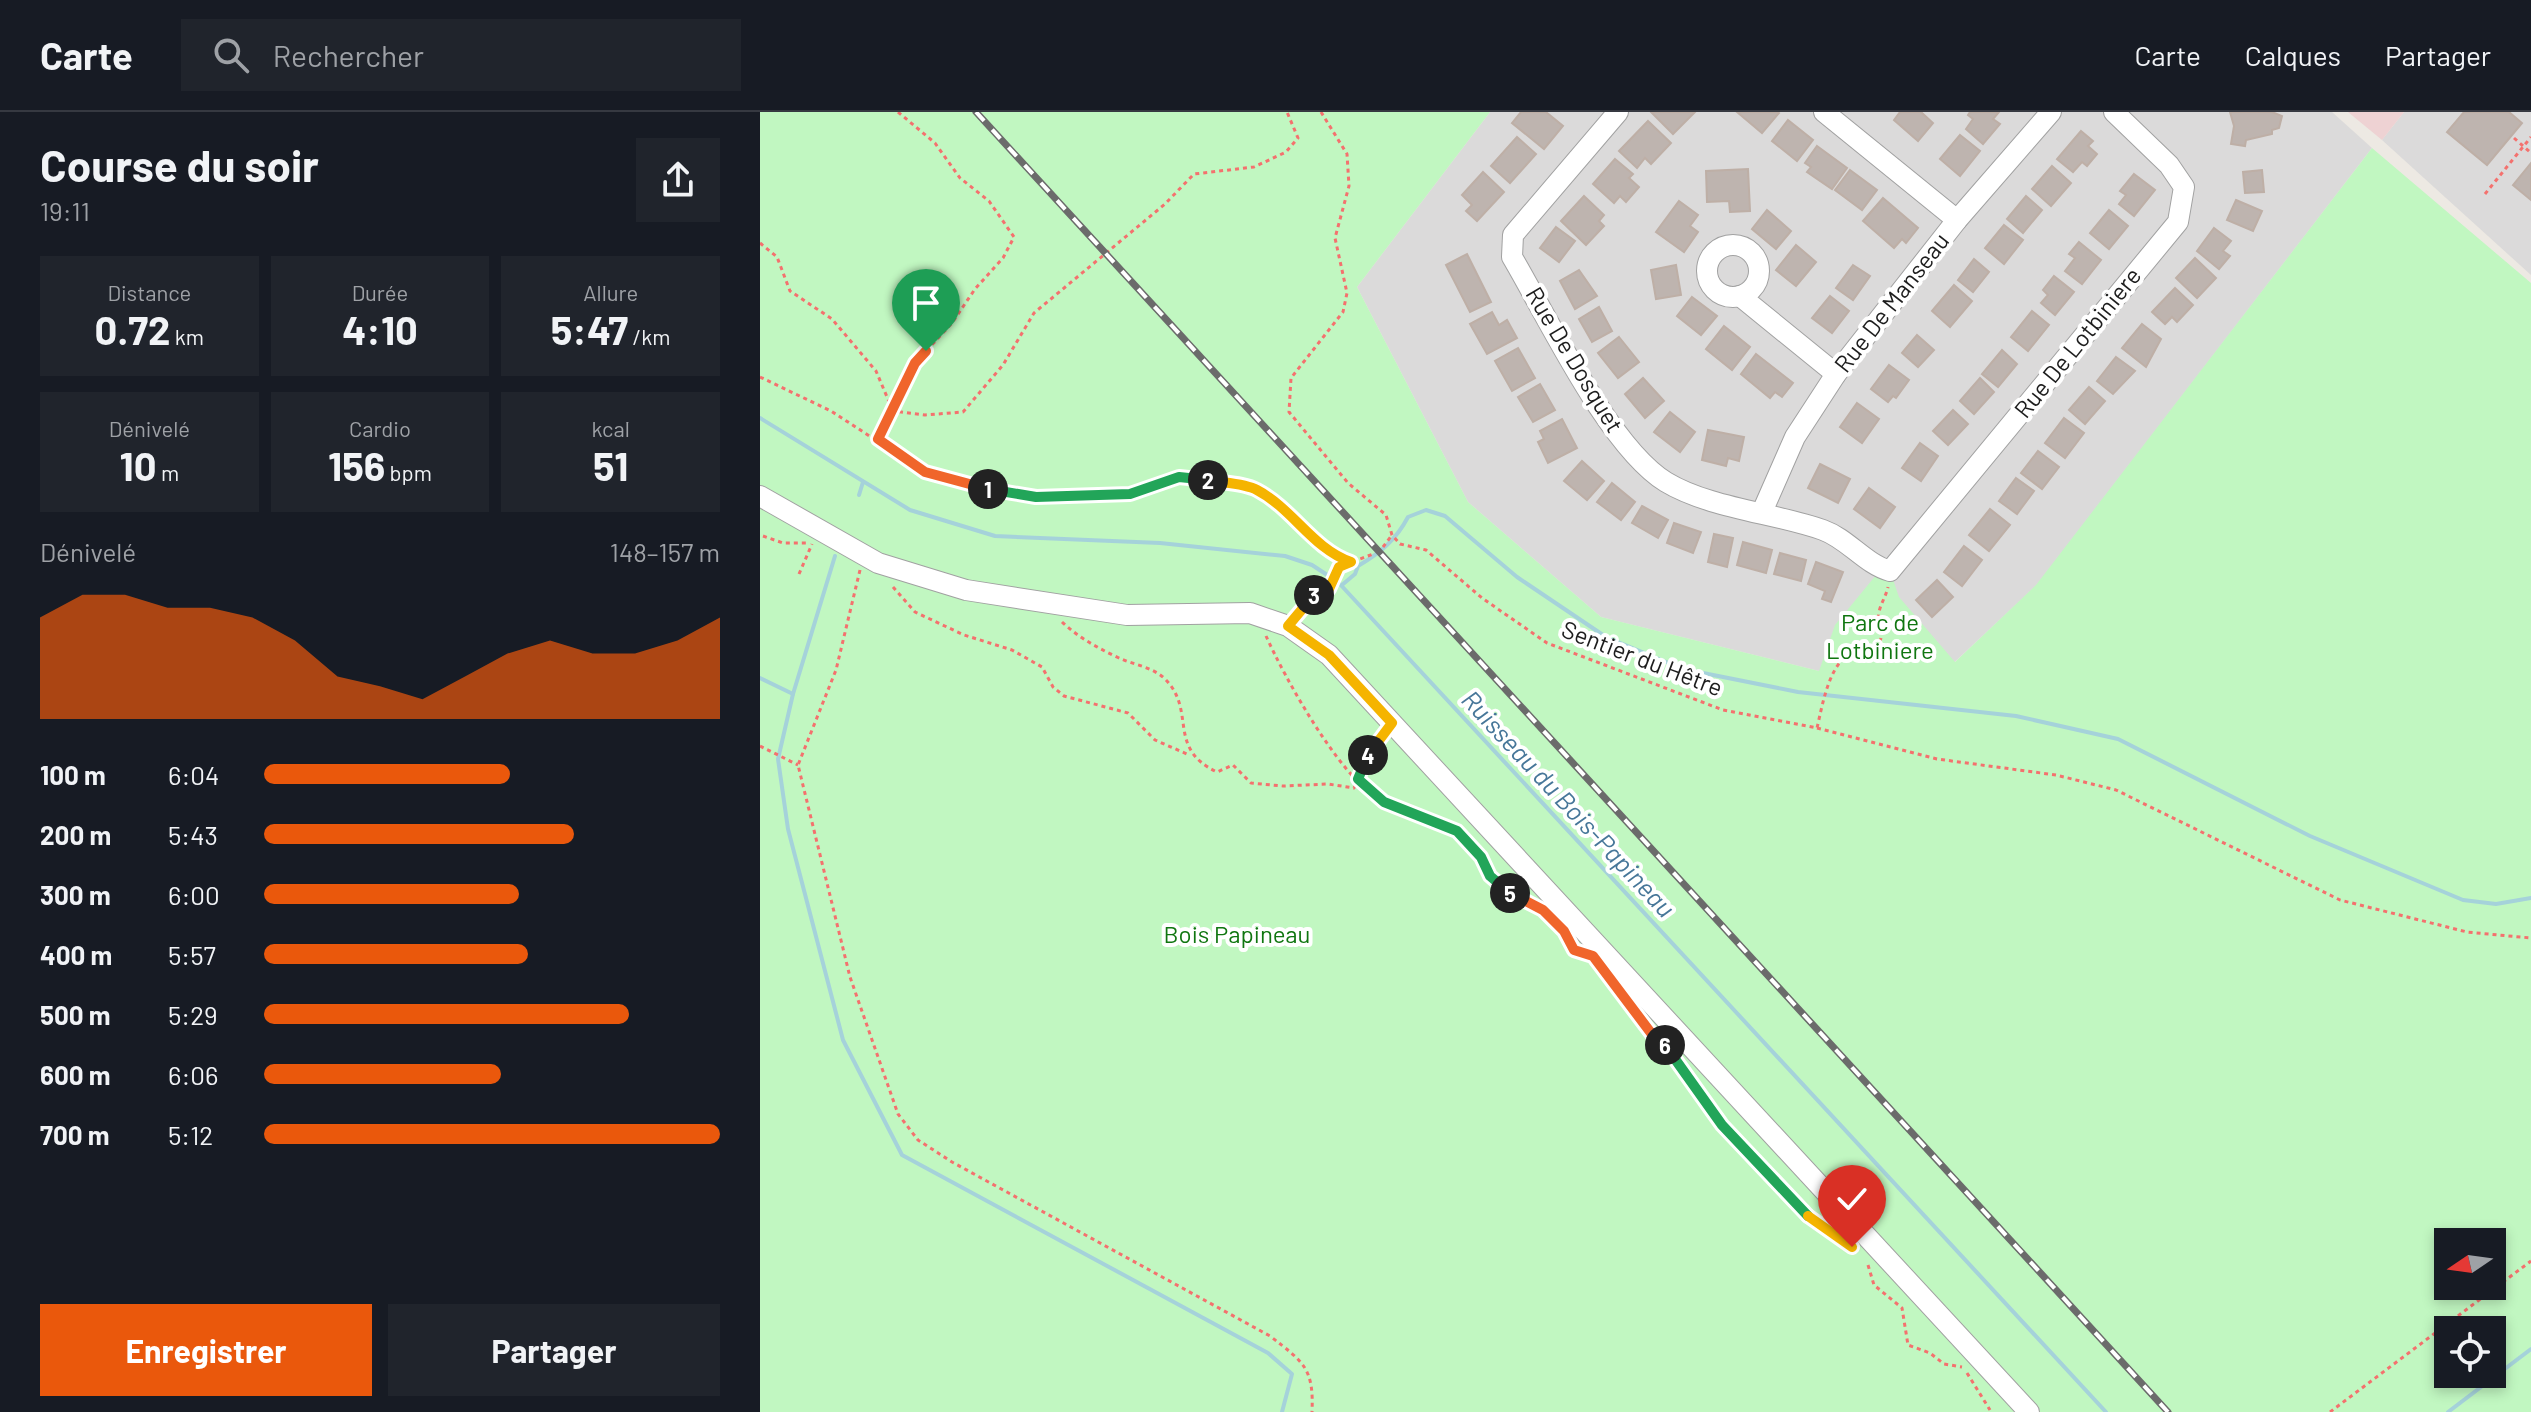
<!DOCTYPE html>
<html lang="fr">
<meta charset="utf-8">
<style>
:root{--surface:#171b24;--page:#20242c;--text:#f1f3f6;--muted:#9ea1a6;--line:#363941;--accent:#ea580c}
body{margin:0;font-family:Barlow,sans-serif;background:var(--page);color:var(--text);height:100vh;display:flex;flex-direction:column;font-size:30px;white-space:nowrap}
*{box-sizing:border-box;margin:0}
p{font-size:26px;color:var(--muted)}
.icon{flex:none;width:44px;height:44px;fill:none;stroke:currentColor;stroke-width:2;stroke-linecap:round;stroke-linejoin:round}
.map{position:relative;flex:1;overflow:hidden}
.sheet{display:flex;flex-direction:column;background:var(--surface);width:760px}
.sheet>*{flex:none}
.needle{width:52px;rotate:257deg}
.controls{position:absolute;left:1674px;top:1116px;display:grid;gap:16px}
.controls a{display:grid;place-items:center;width:72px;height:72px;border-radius:0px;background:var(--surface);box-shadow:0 4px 12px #0003;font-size:40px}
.pin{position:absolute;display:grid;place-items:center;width:68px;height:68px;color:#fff;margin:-82px -34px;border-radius:50% 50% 50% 0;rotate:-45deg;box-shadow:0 0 8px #0007}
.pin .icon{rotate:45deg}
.km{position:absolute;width:40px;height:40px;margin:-20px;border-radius:50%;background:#222;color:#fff;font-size:22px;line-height:40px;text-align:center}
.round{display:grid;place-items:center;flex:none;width:84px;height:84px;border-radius:0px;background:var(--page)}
.headline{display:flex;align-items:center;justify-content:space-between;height:136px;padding:0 40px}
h1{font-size:44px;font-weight:700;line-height:60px}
.figures{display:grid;grid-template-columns:repeat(3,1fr);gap:12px;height:136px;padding:8px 40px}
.figures div{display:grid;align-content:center;border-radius:0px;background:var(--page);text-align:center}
.figures b{font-size:40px;font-weight:700}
.figures small{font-size:22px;font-weight:400}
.figures p{font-size:22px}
.chart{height:224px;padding:16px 40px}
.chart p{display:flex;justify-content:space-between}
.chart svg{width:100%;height:144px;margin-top:8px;fill:var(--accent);opacity:.7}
.primary-button{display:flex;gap:16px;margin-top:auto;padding:16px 40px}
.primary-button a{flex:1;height:92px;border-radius:0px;background:var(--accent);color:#fff;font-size:32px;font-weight:700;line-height:92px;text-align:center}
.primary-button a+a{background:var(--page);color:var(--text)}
ul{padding:0 40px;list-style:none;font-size:26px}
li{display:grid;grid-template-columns:128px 96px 1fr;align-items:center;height:60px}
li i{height:20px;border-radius:10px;background:var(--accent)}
header{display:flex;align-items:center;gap:48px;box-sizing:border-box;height:112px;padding:0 40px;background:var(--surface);border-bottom:2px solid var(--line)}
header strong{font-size:38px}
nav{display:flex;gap:44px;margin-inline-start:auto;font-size:28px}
.search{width:560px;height:72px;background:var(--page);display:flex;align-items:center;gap:20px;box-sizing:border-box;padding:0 28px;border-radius:0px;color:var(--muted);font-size:30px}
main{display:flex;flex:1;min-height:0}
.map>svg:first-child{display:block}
</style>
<header>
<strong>Carte</strong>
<div class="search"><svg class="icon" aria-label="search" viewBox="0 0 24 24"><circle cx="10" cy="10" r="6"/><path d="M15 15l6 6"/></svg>Rechercher</div>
<nav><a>Carte</a><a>Calques</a><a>Partager</a></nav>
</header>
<main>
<section class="sheet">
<div class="headline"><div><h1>Course du soir</h1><p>19:11</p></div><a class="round"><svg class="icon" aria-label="share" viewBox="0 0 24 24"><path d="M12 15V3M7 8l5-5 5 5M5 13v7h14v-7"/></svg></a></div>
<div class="figures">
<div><p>Distance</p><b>0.72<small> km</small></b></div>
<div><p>Durée</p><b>4:10</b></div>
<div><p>Allure</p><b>5:47<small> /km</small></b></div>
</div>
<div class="figures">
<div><p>Dénivelé</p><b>10<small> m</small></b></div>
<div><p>Cardio</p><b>156<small> bpm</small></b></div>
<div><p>kcal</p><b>51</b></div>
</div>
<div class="chart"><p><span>Dénivelé</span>148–157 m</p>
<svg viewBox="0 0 160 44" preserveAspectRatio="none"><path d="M0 44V13L10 6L20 6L30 10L40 10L50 13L60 20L70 31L80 34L90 38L100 31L110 24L120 20L130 24L140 24L150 20L160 13V44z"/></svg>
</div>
<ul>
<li><b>100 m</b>6:04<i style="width:54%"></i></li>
<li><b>200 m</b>5:43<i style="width:68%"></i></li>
<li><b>300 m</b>6:00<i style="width:56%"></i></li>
<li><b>400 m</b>5:57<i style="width:58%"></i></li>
<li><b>500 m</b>5:29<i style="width:80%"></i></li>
<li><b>600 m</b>6:06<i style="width:52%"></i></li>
<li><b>700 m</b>5:12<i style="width:100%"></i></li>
</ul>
<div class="primary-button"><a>Enregistrer</a><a>Partager</a></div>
</section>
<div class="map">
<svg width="1771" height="1300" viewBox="0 0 1771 1300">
<rect width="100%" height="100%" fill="#ede9e3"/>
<g fill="#dbdada">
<path d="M730,0H1572L1612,36L1277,473L1170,573L1059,559L841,505L708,390L597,175Z"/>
<path d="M1644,0H1771V163L1622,28Z"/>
</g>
<path fill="#eed2d3" d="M1588,0H1644L1622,28Z"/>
<path fill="#c1f7c1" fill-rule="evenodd" d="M0,0H730L597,175L708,390L841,505L1059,559L1075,513L1121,457L1130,459L1139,485L1195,550L1276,473L1612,36L1771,171V1300H0ZM1688,1130H1732V1174H1688ZM1688,1218H1732V1262H1688Z"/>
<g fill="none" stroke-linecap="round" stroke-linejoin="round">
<g stroke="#a5d2da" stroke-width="4">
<path d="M0,306L150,398L235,424L400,431L525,444L552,453L578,470L1346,1300"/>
<path d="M99,383L103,370"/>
<path d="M75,444L33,582L18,647L28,717L83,928L142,1043L508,1241L532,1262L522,1300"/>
<path d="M582,473L595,462L598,454C620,441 636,428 648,405L666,398L685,404L757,465L846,525L923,557L1038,580L1256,604L1358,627L1550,724L1703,788L1736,792L1771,786"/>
<path d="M0,566L33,582"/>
<path d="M1688,1300L1771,1237"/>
</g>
</g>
<g fill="#beb4af" stroke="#beafa6" stroke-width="2">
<path d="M761,0H786L803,14L784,37L752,11Z"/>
<path d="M891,0H935L913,22Z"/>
<path d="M977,0H1018L1019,1L1002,21Z"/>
<path d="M1140,0H1161L1173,11L1158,29L1134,8Z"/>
<path d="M1210,0H1239L1233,7L1240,12L1223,32L1206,17L1213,7L1208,3Z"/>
<path d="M1470,0H1512L1522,4L1519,16L1512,18V22L1486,28L1485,34L1471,32L1474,14Z"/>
<path d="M1704,0H1749L1762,11L1727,53L1687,20Z"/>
<path d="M1028,8L1053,28L1037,49L1012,29Z"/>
<path d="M888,9L911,31L891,52L885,46L877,56L859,39Z"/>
<path d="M1321,19L1333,29L1328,34L1337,42L1327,54L1322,50L1313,60L1297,47Z"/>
<path d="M1200,23L1220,39L1200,64L1180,47Z"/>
<path d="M757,25L776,42L750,71L731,54Z"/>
<path d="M1057,34L1087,56L1072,77L1047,60L1051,55L1045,51Z"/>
<path d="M855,47L873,62L869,66L879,75L866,90L860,84L854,91L833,72Z"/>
<path d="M1771,51V88L1753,73Z"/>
<path d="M1292,54L1311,71L1291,94L1272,77Z"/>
<path d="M988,57L990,99L970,100L969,89L947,90L946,59Z"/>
<path d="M1090,58L1117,78L1102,98L1075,78Z"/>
<path d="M1502,58L1504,80L1485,81L1483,60Z"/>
<path d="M723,60L744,80L717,109L706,99L712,93L702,83Z"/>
<path d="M1374,62L1395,78L1374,104L1359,92L1366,83L1360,79Z"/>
<path d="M824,84L844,103L839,109L844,114L826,133L801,109Z"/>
<path d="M1266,84L1282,98L1263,121L1247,107Z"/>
<path d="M1123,86L1158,116L1146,131L1142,127L1134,136L1103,109Z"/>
<path d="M1476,88L1502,99L1493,119L1467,108Z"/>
<path d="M919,89L938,103L930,114L938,120L924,140L896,120Z"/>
<path d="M1007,98L1031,119L1016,137L992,117Z"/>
<path d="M1349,98L1368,114L1349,137L1330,121Z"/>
<path d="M1244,113L1263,128L1244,152L1225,136Z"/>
<path d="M796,115L815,129L799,150L780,136Z"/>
<path d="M1454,116L1471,129L1463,139L1470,144L1459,157L1437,139Z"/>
<path d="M1319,130L1341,148L1322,172L1305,159L1315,146L1309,142Z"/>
<path d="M1036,133L1056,150L1036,174L1016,158Z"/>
<path d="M707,142L731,190L710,200L686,153Z"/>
<path d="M1435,146L1456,166L1437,186L1416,166Z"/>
<path d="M1214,147L1229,160L1213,180L1198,168Z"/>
<path d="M916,153L921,183L896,187L891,158Z"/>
<path d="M1093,153L1110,164L1093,188L1076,176Z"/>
<path d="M819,158L837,184L815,197L800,169Z"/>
<path d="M1294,164L1314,180L1295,203L1281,191L1288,183L1283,178Z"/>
<path d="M1194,173L1212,189L1190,215L1172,199Z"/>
<path d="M1415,176L1433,193L1417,210L1412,205L1405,212L1392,200Z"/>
<path d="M1070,184L1089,199L1072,221L1052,206Z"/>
<path d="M932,185L957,204L941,223L917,204Z"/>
<path d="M839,195L852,219L832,230L819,207Z"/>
<path d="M1272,199L1289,213L1268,239L1251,225Z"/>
<path d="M732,200L739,213L747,208L757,226L727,242L710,212Z"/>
<path d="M1382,212L1401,227L1386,255L1362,236Z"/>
<path d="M964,214L990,235L972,258L946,237Z"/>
<path d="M1157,223L1174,238L1158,255L1142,241Z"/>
<path d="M859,225L879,250L858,266L838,241Z"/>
<path d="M758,236L775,266L752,279L735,249Z"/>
<path d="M1242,238L1257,252L1238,275L1222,262Z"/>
<path d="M996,242L1033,271L1022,285L1015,280L1010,286L981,262Z"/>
<path d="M1356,245L1375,259L1353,282L1337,269Z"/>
<path d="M1129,253L1149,268L1136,286L1133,284L1128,290L1111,277Z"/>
<path d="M883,266L904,289L885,306L865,282Z"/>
<path d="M1220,266L1234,280L1214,302L1200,289Z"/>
<path d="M780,272L795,298L773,310L758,285Z"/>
<path d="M1329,275L1345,289L1325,312L1309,298Z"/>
<path d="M1097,291L1119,307L1102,331L1080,315Z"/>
<path d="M1193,298L1208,312L1188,333L1173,319Z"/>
<path d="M910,300L935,320L920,340L894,320Z"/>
<path d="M1304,306L1324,321L1305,346L1285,331Z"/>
<path d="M802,307L817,336L788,351L778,330L784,327L780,319Z"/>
<path d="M948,318L984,325L979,349L968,346L966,354L942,348Z"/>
<path d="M1160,331L1178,344L1161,369L1142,356Z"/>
<path d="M1278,339L1299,355L1282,377L1261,361Z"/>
<path d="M822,349L844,369L827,388L804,369Z"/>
<path d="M1060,352L1090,367L1078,391L1048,376Z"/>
<path d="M1256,366L1274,379L1257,402L1239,389Z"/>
<path d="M852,371L875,390L861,408L837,390Z"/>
<path d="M1109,376L1135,395L1120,416L1094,397Z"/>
<path d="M882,394L908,408L898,426L872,411Z"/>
<path d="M1230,397L1250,413L1229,439L1209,423Z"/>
<path d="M914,411L941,420L933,441L907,431Z"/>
<path d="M954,422L973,426L967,455L948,450Z"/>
<path d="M983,430L1012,438L1006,461L977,453Z"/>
<path d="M1204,434L1222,448L1202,474L1184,460Z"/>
<path d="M1020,441L1046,448L1041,469L1014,462Z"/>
<path d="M1056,450L1083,460L1071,490L1062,487L1065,479L1048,472Z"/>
<path d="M1177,468L1193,485L1172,505L1156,488Z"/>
</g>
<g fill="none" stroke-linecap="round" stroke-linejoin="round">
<g stroke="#a1a1a1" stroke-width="22">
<g id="minor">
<path d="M858,0L753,123L752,145C788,206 849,335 906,370C949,396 1015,401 1063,418C1088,427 1105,452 1130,459L1418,110L1424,75L1409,53L1354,0"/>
<path d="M1064,0L1197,108"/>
<circle cx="973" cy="159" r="26"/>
<path d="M980,184L1076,262"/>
<path d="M0,384L118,451L206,478L367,503L490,501L528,514L569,543L1269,1300"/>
<path d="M1002,400L1035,325L1076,262L1197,108L1291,0"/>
</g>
</g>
<g stroke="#f4716e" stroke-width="3" stroke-dasharray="4 4" stroke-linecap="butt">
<path d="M138,0L175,31L200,66L229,89L254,125L243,146L215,177L192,211L155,251L133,299L165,303L203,300L243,253L274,201L405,92L434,62L494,55L526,40L538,26L527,0"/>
<path d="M561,0L587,42L589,74L575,126L587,181L583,200L531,266L529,300L588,371L626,403L632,423L640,432L666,438L722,486L787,531L963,598L1057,616C1063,591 1070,543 1100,537L1111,541C1131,520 1115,520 1119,500C1121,491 1126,484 1128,475"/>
<path d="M1754,26L1771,41"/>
<path d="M1725,82L1771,25"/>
<path d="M0,131L17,145L30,179L72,207L116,259L133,299L118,327"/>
<path d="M0,265L71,299L165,360L188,368L276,385L370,382L419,365L493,376L539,409L574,444L591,450"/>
<path d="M3,424L23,431H46"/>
<path d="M623,435L632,423"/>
<path d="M100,458L76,558L38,653L90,865L138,1002L158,1028L192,1050L510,1224C543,1250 554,1255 552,1300"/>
<path d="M39,462L52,432"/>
<path d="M133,475L155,500L204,523L252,538L282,555L293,575L304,584L368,601L395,628L427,642L428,639"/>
<path d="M537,501L547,488L569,477L579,455L613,442"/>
<path d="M302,510C319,526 338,536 359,546C374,553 393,555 405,567C437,599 406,636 457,660L473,653L491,671L523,674L568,672L594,676L605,649L622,623"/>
<path d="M506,524C525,566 577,660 616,685C641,701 676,702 700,721C715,733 719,752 731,765C736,771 736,766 742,771C759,784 757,789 781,798"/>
<path d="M1057,616L1177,647L1296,663L1356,678L1580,788L1707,820L1771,826"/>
<path d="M0,634L38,653"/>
<path d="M810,830L820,842"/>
<path d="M872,898L896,924"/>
<path d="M909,938L978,1031L1050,1107L1087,1130"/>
<path d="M1108,1153L1114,1173L1142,1196L1148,1233L1170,1241L1184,1252L1202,1255"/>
<path d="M1207,1261L1230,1298"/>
<path d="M1570,1300L1771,1149"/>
</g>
<use href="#minor" stroke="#fff" stroke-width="20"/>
<g stroke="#6b6b6b" stroke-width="7">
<path id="rail" d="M216,0L1408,1300"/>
</g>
<use href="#rail" stroke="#fff" stroke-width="4" stroke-dasharray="12" stroke-linecap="butt"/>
</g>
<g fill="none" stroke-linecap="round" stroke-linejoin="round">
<g stroke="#fff" stroke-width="16">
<path id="split-1" d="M166,239L155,251L118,327L165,360L228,377"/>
</g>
<g stroke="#fff" stroke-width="16">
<path id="split-2" d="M228,377L276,385L370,382L419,365L448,368"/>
</g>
<g stroke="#fff" stroke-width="16">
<path id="split-3" d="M448,368C463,371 484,371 497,378C533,397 553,437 591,450L579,455L569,477L554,483"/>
</g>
<g stroke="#fff" stroke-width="16">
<path id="split-4" d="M554,483L528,514L569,543L632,611L608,643"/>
</g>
<g stroke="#fff" stroke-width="16">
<path id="split-5" d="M608,643L598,667L624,690L697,719L721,745L730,764L750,781"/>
</g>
<g stroke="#fff" stroke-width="16">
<path id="split-6" d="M750,781L783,798L804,819L814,838L833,844L891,921L905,933"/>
</g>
<g stroke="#fff" stroke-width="16">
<path id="split-7" d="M905,933L962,1013L1048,1104"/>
</g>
<g stroke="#fff" stroke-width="16">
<path id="split-8" d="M1048,1104L1092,1135"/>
</g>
<use href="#split-1" stroke="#f0652b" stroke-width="10"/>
<use href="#split-2" stroke="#22a559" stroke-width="10"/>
<use href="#split-3" stroke="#f5b400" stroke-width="10"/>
<use href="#split-4" stroke="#f5b400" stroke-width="10"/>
<use href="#split-5" stroke="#22a559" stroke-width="10"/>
<use href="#split-6" stroke="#f0652b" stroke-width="10"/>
<use href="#split-7" stroke="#22a559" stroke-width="10"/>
<use href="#split-8" stroke="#f5b400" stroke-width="10"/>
</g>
<g text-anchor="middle" stroke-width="8" stroke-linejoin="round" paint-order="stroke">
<g font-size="24" fill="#1d1d1d" stroke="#fff">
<text transform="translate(1132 191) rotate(-52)" y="8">Rue De Manseau</text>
<text transform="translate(1318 231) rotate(-51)" y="8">Rue De Lotbiniere</text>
<text transform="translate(814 248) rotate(59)" y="8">Rue De Dosquet</text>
<text transform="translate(882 547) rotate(21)" y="8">Sentier du Hêtre</text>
</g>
<g font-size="24" fill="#107610" stroke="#fff">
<text x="1120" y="519">Parc de<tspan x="1120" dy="28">Lotbiniere</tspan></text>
<text x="477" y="831">Bois Papineau</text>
</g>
<g font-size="26" font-style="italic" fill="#477799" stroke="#fff">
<text transform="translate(808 692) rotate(47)" y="9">Ruisseau du Bois-Papineau</text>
</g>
</g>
</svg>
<div class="controls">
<a><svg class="needle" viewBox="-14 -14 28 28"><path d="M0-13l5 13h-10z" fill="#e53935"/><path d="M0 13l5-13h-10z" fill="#9ea1a6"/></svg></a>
<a><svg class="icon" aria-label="locate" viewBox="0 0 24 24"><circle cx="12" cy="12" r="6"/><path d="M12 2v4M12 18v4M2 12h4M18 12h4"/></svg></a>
</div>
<div class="pin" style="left:166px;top:239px;background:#1e9e55"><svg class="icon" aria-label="arrive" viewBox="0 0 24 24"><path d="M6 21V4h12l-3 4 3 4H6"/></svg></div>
<div class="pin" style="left:1092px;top:1135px;background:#d93025"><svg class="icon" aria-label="check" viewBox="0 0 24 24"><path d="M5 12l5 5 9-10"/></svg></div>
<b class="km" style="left:228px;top:377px">1</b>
<b class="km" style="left:448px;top:368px">2</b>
<b class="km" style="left:554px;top:483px">3</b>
<b class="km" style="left:608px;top:643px">4</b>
<b class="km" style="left:750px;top:781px">5</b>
<b class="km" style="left:905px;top:933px">6</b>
</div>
</main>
